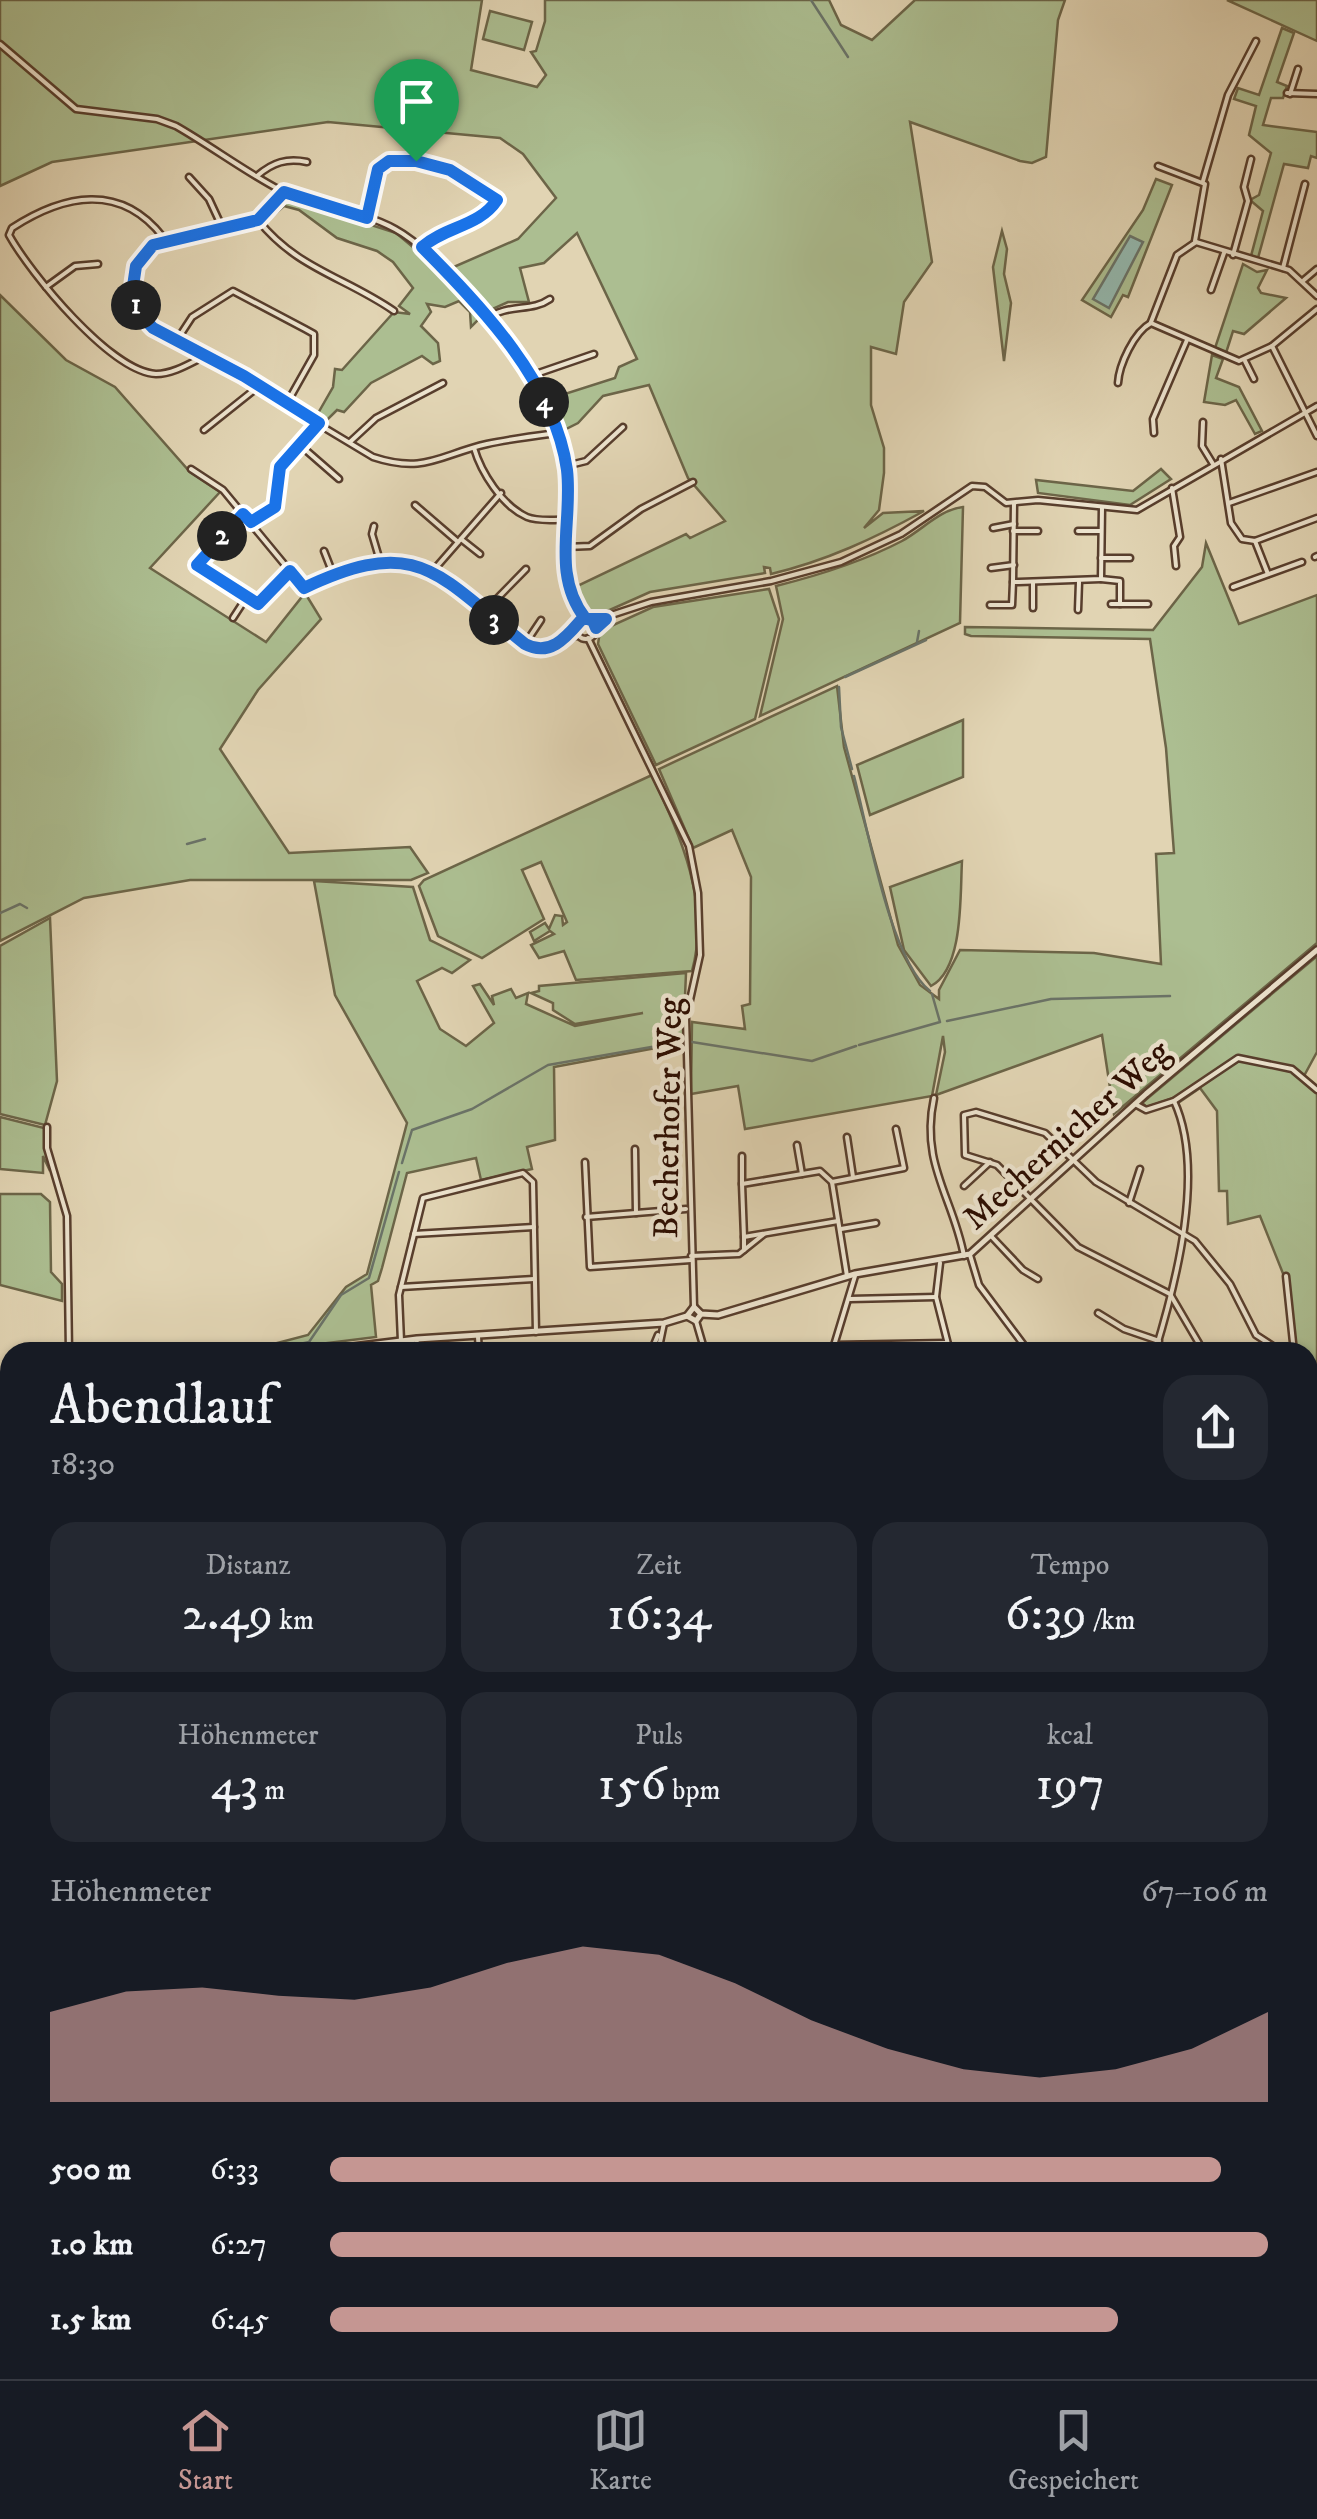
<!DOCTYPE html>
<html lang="de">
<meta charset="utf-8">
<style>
:root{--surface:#171b24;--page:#242831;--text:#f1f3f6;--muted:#9ea1a6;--line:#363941;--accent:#c59692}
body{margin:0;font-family:"IM FELL DW Pica",serif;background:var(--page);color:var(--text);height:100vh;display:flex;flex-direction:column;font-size:38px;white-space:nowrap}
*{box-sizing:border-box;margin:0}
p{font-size:32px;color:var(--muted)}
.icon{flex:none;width:55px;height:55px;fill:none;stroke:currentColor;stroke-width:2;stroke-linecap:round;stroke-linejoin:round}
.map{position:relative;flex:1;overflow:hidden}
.side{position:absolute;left:0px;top:1342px;width:1318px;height:1038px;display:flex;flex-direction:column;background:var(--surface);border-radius:30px 30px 0 0;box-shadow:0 2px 8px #0004}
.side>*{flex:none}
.pin{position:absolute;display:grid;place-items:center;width:85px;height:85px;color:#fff;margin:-102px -42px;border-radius:50% 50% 50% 0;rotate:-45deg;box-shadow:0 0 10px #0007}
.pin .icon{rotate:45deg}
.km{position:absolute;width:50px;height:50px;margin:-25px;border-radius:50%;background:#222;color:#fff;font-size:28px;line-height:50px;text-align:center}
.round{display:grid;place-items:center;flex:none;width:105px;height:105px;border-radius:30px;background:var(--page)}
.overview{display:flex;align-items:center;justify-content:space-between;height:170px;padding:0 50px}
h1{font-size:55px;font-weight:600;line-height:75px}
.metrics{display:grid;grid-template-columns:repeat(3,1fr);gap:15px;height:170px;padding:10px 50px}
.metrics div{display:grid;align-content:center;border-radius:25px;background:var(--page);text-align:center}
.metrics b{font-size:50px;font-weight:600}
.metrics small{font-size:28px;font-weight:400}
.metrics p{font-size:28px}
.chart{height:280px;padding:20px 50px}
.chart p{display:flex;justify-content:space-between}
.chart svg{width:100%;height:180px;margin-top:10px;fill:var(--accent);opacity:.7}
ul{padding:0 50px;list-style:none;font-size:32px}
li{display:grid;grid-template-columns:160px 120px 1fr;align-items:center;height:75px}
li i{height:25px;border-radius:12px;background:var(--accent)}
.tab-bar{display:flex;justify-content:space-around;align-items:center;height:140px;border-top:2px solid var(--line);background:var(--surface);font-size:28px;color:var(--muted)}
.tab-bar a{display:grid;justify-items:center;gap:5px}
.tab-bar .selected{color:var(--accent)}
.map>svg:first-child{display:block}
</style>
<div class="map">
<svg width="1317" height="2379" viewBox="0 0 1317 2379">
<rect width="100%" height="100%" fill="#e1d4b3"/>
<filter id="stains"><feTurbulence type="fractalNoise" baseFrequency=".002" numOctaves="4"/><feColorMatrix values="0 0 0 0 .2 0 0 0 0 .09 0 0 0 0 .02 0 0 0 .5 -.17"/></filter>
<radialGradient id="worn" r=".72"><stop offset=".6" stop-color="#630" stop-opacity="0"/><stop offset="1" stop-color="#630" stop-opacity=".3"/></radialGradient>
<g fill="#acbe91" stroke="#6c6548" stroke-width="2.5">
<path d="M0,0H482L471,70L537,87L546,75L531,52L536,51L545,21V0H829L841,25L872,40L915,0H1065L1058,20L1046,157L1032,163L1020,161L910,122L932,262L904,302L896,354L871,347V405L884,448V473L879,510L864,528L883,513L924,511C875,538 826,561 771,574L770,568L764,567L765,573L650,592L594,617L585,611L573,588L686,534L690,538L725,521L688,478L649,385L603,396L578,423L562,431L549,399L615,378L619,367L637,359L577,233L544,263L520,268L529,302H508L486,312L449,269L518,239L556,198L523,154L500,138L328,122L52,162L0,186Z"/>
<path d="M1227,0H1317V41Z"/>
<path d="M490,11L532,22L524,50L483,39Z"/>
<path d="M1282,28L1294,33L1277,82L1287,86L1283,98H1271L1263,125L1317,132V158L1311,156L1308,168L1284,164L1258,258L1251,256L1263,211L1250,200L1259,195L1271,153L1249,135L1256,106L1234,99L1238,88L1259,95Z"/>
<path d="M1156,179L1172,185L1128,297L1123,295L1111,317L1082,300L1143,210Z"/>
<path d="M285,197L396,233L438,268L479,319L471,327L470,312L459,301L445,307L427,304L431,312L421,326L438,343L440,361L433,364L422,356L371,383L344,412L337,410L326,421L317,415L333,387L335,369L342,370L394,312L410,314L399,306L413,288L393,262L377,251L337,238L299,210L284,206L266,222L263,218Z"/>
<path d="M1002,231L1007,249L1004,274L1011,303L1004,361L993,267Z"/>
<path d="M1243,264L1257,272L1267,270L1258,288L1261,293L1286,298L1244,334L1233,331L1226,353L1215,348Z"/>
<path d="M0,295L66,360L115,387L190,472L220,492L150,568L266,642L305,593L321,619L258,690L220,749L289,853L410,847L428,873L411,880H190L84,898L0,941Z"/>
<path d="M1212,355L1223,359L1216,378L1239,387L1262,431L1255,434L1236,400L1225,405L1204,402Z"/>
<path d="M1161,469L1171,479L1130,505L1038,493L1036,480L1133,491Z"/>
<path d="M963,507L960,623L760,716L783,619L776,586C820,575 862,562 902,541C922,530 941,509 963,507Z"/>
<path d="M1206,543L1239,624L1317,595V943L1114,1114L1102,1035L936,1095L945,1052L943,1036L932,1096L745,1129L738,1086L691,1094L692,1022L745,1029L742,1006L750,1004L751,877L732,830L693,848L659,769L837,686L844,747L898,945L920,985L939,999V990L960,950L1094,953L1161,964L1156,854L1174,853L1166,748L1150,639L971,636L965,634V627L1153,630L1202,567Z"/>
<path d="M769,589L779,619L755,719L656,765L598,644L600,631L653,607Z"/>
<path d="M963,720V777L870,815L857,765Z"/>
<path d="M652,775C680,836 711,902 692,971L576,980L564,951L539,958L531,945L554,934L550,931L534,941L530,932L545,923L549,929L555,915L562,916L563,925L567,922L541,862L522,870L544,919L482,958L438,936L419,886L424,880Z"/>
<path d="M962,861C960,894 964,969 931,986L904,950L890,887Z"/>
<path d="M314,881L413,887L430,940L470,960L452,973L442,968L417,981L440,1029L466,1046L494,1023L473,986L480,984L494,1005L492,996L511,989L516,998L528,993L526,1004L575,1026L643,1013L575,1024L553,1010V1003L531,993L539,991V986L686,973L683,1043L554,1067L555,1140L527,1147L532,1169L481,1180L476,1158L407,1173L382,1268L378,1281L371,1285L376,1337L320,1344L299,1352H243L308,1335L346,1287L367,1274L407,1123L335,995Z"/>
<path d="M50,918L57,1081L45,1125L0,1114V946Z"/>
<path d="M1317,956V1052L1304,1076L1317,1087V1367L1308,1363V1352H1296L1287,1274L1284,1276L1260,1216L1228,1224L1227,1191H1219L1217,1111L1200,1088L1178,1103L1176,1097L1147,1107L1142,1103Z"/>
<path d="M0,1117L44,1128L50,1171L43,1156V1173L0,1169Z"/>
<path d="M0,1194H41L50,1202L51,1272L62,1284V1301L0,1285Z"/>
<path d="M1308,2008L1317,2009V2379H1239V2370H1308Z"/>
</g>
<path fill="#94b8ae" stroke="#6a7368" stroke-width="2.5" d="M1130,236L1143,242L1109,308L1093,299Z"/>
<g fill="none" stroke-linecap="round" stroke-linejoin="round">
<g stroke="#6a7368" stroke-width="2.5">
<path d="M811,0L848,57"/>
<path d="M917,642L919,631"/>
<path d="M845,677L926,640"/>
<path d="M839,687L841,727L852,769"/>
<path d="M854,776C868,829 890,959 930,991"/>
<path d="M187,844L205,839"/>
<path d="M0,913L20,904L27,908"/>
<path d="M947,1021L1051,999L1170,996"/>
<path d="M692,1042L812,1061L856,1046"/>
<path d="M859,1045L940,1022L932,994"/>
<path d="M402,1163L412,1130L472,1109L548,1065L680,1042"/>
<path d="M263,1352L309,1342L341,1295L369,1278L399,1172"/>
<path d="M0,1504L10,1503"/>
<path d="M0,1566L10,1575"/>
<path d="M1308,1635L1317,1636"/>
</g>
<g stroke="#583e2d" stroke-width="9">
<g id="minor">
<path d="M0,44L76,109L157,119L176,126C211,146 244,171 280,190C316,208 359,209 395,229C447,257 541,377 558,434C576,496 552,563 580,620"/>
<path d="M1287,93L1317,94"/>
<path d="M1290,94L1298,69"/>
<path d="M1158,166L1205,184L1195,241"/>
<path d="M257,176C273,162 287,158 307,162"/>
<path d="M189,177L209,199L222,227"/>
<path d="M1203,181L1228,95L1256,41"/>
<path d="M284,192L258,220L153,245C131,265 124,295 145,320L373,457C425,474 439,455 487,444C510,439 534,436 557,433"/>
<path d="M367,218C370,203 369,184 377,171C399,134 474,186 497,200C479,227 445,226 421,247"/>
<path d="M258,220C297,269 345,277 394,311"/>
<path d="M163,237C120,182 63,195 12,228L9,235C30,273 111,372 156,374C174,374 192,362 207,355"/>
<path d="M1196,242L1289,270L1317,296"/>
<path d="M1233,255L1248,201L1244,187L1251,159"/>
<path d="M1283,268L1305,184"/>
<path d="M1304,280L1317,269"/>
<path d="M46,287L75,266L98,264"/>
<path d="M1211,290L1224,253"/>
<path d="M485,320C509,302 530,313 550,299"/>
<path d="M1151,322L1177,255L1196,242"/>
<path d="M1151,323L1239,361L1272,346L1317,309"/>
<path d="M177,340L192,317L233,291L305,329L314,334V355L287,403"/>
<path d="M1272,346L1317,436"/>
<path d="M1245,361L1254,379"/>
<path d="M530,376L594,354"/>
<path d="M1118,383C1119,365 1134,332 1151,323"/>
<path d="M1203,422L1202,446L1213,464"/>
<path d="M204,430L259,386"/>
<path d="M1154,433L1153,419L1187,340"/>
<path d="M350,442L376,418L443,383"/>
<path d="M300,445L339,479"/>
<path d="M474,448C481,472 502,506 527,517C539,522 555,519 568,520"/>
<path d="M1221,459L1231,523L1242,539L1255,541L1317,518"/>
<path d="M566,466L586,461L623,427"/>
<path d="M191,469L223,490L304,588C430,529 433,581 530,647L545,648L578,635"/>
<path d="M1172,488L1180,537L1174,546L1176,566"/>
<path d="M1014,503L1013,582H1019L1101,579L1102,507"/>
<path d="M1229,503L1317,472"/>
<path d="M415,505L458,542"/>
<path d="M243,514L198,562L199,568L258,604L291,571"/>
<path d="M251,523L275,507L281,467L319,423"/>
<path d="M374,526L372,534L380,561"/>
<path d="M993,528L1014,524"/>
<path d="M1013,531H1038"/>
<path d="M1078,531H1101"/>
<path d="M461,539L480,554"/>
<path d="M1255,541L1268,574"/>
<path d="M566,547L590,546L641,509L693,482"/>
<path d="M324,551L333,574"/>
<path d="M1315,557L1317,556"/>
<path d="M1101,558H1130"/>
<path d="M991,568L1014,565"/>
<path d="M432,572L501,493"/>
<path d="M1101,579L1120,581V604"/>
<path d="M1033,582V608"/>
<path d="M1233,587L1302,562"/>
<path d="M1111,604H1148"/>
<path d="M990,605H1012L1013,582"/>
<path d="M1078,610L1079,582"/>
<path d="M484,612L526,569"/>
<path d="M233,618L246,598"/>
<circle cx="586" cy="629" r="10"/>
<path d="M593,621L651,602L771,581L841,562L901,534L972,486L985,487L1006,503L1038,500L1137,510L1317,406"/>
<path d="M588,638L689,846L698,893L700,955L686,1018L694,1307"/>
<path d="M525,644L541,620"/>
<path d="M934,1098C920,1164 953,1197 964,1256"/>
<path d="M1135,1104L1146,1110L1174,1101L1238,1058L1292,1069L1317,1090"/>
<path d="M47,1127V1148L67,1216L69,1352"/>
<path d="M847,1137L853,1177"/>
<path d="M797,1145L802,1174"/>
<path d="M635,1149L636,1213"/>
<path d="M742,1156V1184"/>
<path d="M585,1162L590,1267L691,1260"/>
<path d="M964,1186L990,1162"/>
<path d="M1129,1203L1140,1169"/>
<path d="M586,1217L686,1209"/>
<path d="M841,1229L876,1223"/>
<path d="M414,1234L534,1227"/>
<path d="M991,1236L1023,1270L1038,1279"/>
<path d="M744,1237L742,1184L820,1171L832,1182"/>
<path d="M744,1250L764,1234"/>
<path d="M970,1255L979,1285L1029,1352"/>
<path d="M691,1256L739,1254L744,1250V1237L838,1221"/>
<path d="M940,1263L936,1297L950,1352"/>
<path d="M847,1276L832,1182L904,1168L896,1129"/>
<path d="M1286,1276L1294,1352"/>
<path d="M401,1287L534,1279"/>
<path d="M850,1299L936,1297"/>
<path d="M1098,1313L1124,1329L1159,1341"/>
<path d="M696,1321L705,1352"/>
<path d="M478,1337L479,1352"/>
<path d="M401,1341L399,1295L423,1198L523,1173L533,1182L536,1332"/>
<path d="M834,1345L947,1343"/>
<path d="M415,1352L417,1339"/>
<path d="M651,1352L658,1335"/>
<path d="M658,1352L664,1323"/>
<path d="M832,1352L855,1276"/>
<path d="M1155,1352C1176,1283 1206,1170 1174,1101"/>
<path d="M1204,1352L1170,1294L1078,1247L997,1165L965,1155L964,1115L976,1112L1045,1133L1096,1182L1195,1241L1230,1284L1256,1335L1282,1352"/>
<path d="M1308,1365L1317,1369"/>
<path d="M1308,1446H1317"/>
<path d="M1308,1484L1317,1474"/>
<path d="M1308,1488L1317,1483"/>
<path d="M1308,1495L1317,1498"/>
<path d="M1308,1526H1317"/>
<path d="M1308,1589L1317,1593"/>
<path d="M1309,1629L1317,1610"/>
<path d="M1308,1685L1317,1684"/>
<path d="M1308,1787L1317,1786"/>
<path d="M1308,1821L1317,1833"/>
<path d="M1308,1885L1317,1891"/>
<path d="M1308,1978L1317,1976"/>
</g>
</g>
<g stroke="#583e2d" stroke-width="10">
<g id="tertiary">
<path d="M687,1316L696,1321L701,1314"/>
<path d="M313,1352L417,1339L664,1323L687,1316L694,1307L701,1314L718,1315L855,1274L970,1254L1146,1094L1317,950"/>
<path d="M0,1627L10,1629"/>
<path d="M813,2370L816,2379"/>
</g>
</g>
<g stroke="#2b0c00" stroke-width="12">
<g id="primary">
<path d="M0,1716L10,1723"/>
<path d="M0,1724L10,1732"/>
<path d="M1308,1736L1317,1734"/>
<path d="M0,1953L10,1942"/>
</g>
</g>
<use href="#minor" stroke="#ece3ce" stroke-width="4"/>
<use href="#tertiary" stroke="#ece3ce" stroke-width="5"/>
<use href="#primary" stroke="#e0ba7a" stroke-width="8"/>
</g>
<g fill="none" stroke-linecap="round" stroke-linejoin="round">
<g stroke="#fff" stroke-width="20">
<path id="route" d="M416,161H389L378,169L367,218L284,192L258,220L153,245L136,266L132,293L138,312L153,328L244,376L319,423L280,467L275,507L251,522L243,514L197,565L258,604L290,571L304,588C418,534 436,573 525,644C551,658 568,635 582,619H606L596,628L593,621L585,618C551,574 573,522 567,470C555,383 481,306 422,247C446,226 479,227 497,200L450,170L416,161"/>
</g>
<use href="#route" stroke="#1a73e8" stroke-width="12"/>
</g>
<g text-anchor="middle" stroke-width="9" stroke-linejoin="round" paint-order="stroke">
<g font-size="35" fill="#2b0c00" stroke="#ece3ce">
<text transform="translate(667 1118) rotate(-89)" y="12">Becherhofer Weg</text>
<text transform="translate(1066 1134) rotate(-42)" y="12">Mechernicher Weg</text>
</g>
</g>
<rect width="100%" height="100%" filter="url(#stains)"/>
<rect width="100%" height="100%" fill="url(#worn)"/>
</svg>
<div class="pin" style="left:416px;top:161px;background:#1e9e55"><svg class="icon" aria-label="arrive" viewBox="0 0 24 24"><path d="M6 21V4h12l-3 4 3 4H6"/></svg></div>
<b class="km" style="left:136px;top:305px">1</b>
<b class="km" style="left:222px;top:536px">2</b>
<b class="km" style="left:494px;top:620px">3</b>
<b class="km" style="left:544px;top:402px">4</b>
<section class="side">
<div class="overview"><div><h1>Abendlauf</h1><p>18:30</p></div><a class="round"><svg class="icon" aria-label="share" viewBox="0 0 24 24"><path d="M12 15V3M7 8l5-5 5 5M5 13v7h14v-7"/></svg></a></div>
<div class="metrics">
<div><p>Distanz</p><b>2.49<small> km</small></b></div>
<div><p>Zeit</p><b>16:34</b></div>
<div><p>Tempo</p><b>6:39<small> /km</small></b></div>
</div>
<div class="metrics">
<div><p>Höhenmeter</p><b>43<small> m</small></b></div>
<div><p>Puls</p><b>156<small> bpm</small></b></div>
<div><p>kcal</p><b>197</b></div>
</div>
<div class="chart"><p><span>Höhenmeter</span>67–106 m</p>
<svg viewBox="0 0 160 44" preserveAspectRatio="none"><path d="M0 44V22L10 17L20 16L30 18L40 19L50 16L60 10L70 6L80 8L90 15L100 24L110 31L120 36L130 38L140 36L150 31L160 22V44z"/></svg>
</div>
<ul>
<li><b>500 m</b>6:33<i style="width:95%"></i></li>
<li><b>1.0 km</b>6:27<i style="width:100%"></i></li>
<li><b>1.5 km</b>6:45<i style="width:84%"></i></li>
</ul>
</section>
</div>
<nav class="tab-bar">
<a class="selected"><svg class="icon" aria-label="home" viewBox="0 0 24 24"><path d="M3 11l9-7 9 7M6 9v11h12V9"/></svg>Start</a>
<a><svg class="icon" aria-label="map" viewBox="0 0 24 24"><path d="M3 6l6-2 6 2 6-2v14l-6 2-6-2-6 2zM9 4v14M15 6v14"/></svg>Karte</a>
<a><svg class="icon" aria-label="saved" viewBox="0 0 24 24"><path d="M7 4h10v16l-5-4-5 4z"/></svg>Gespeichert</a>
</nav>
